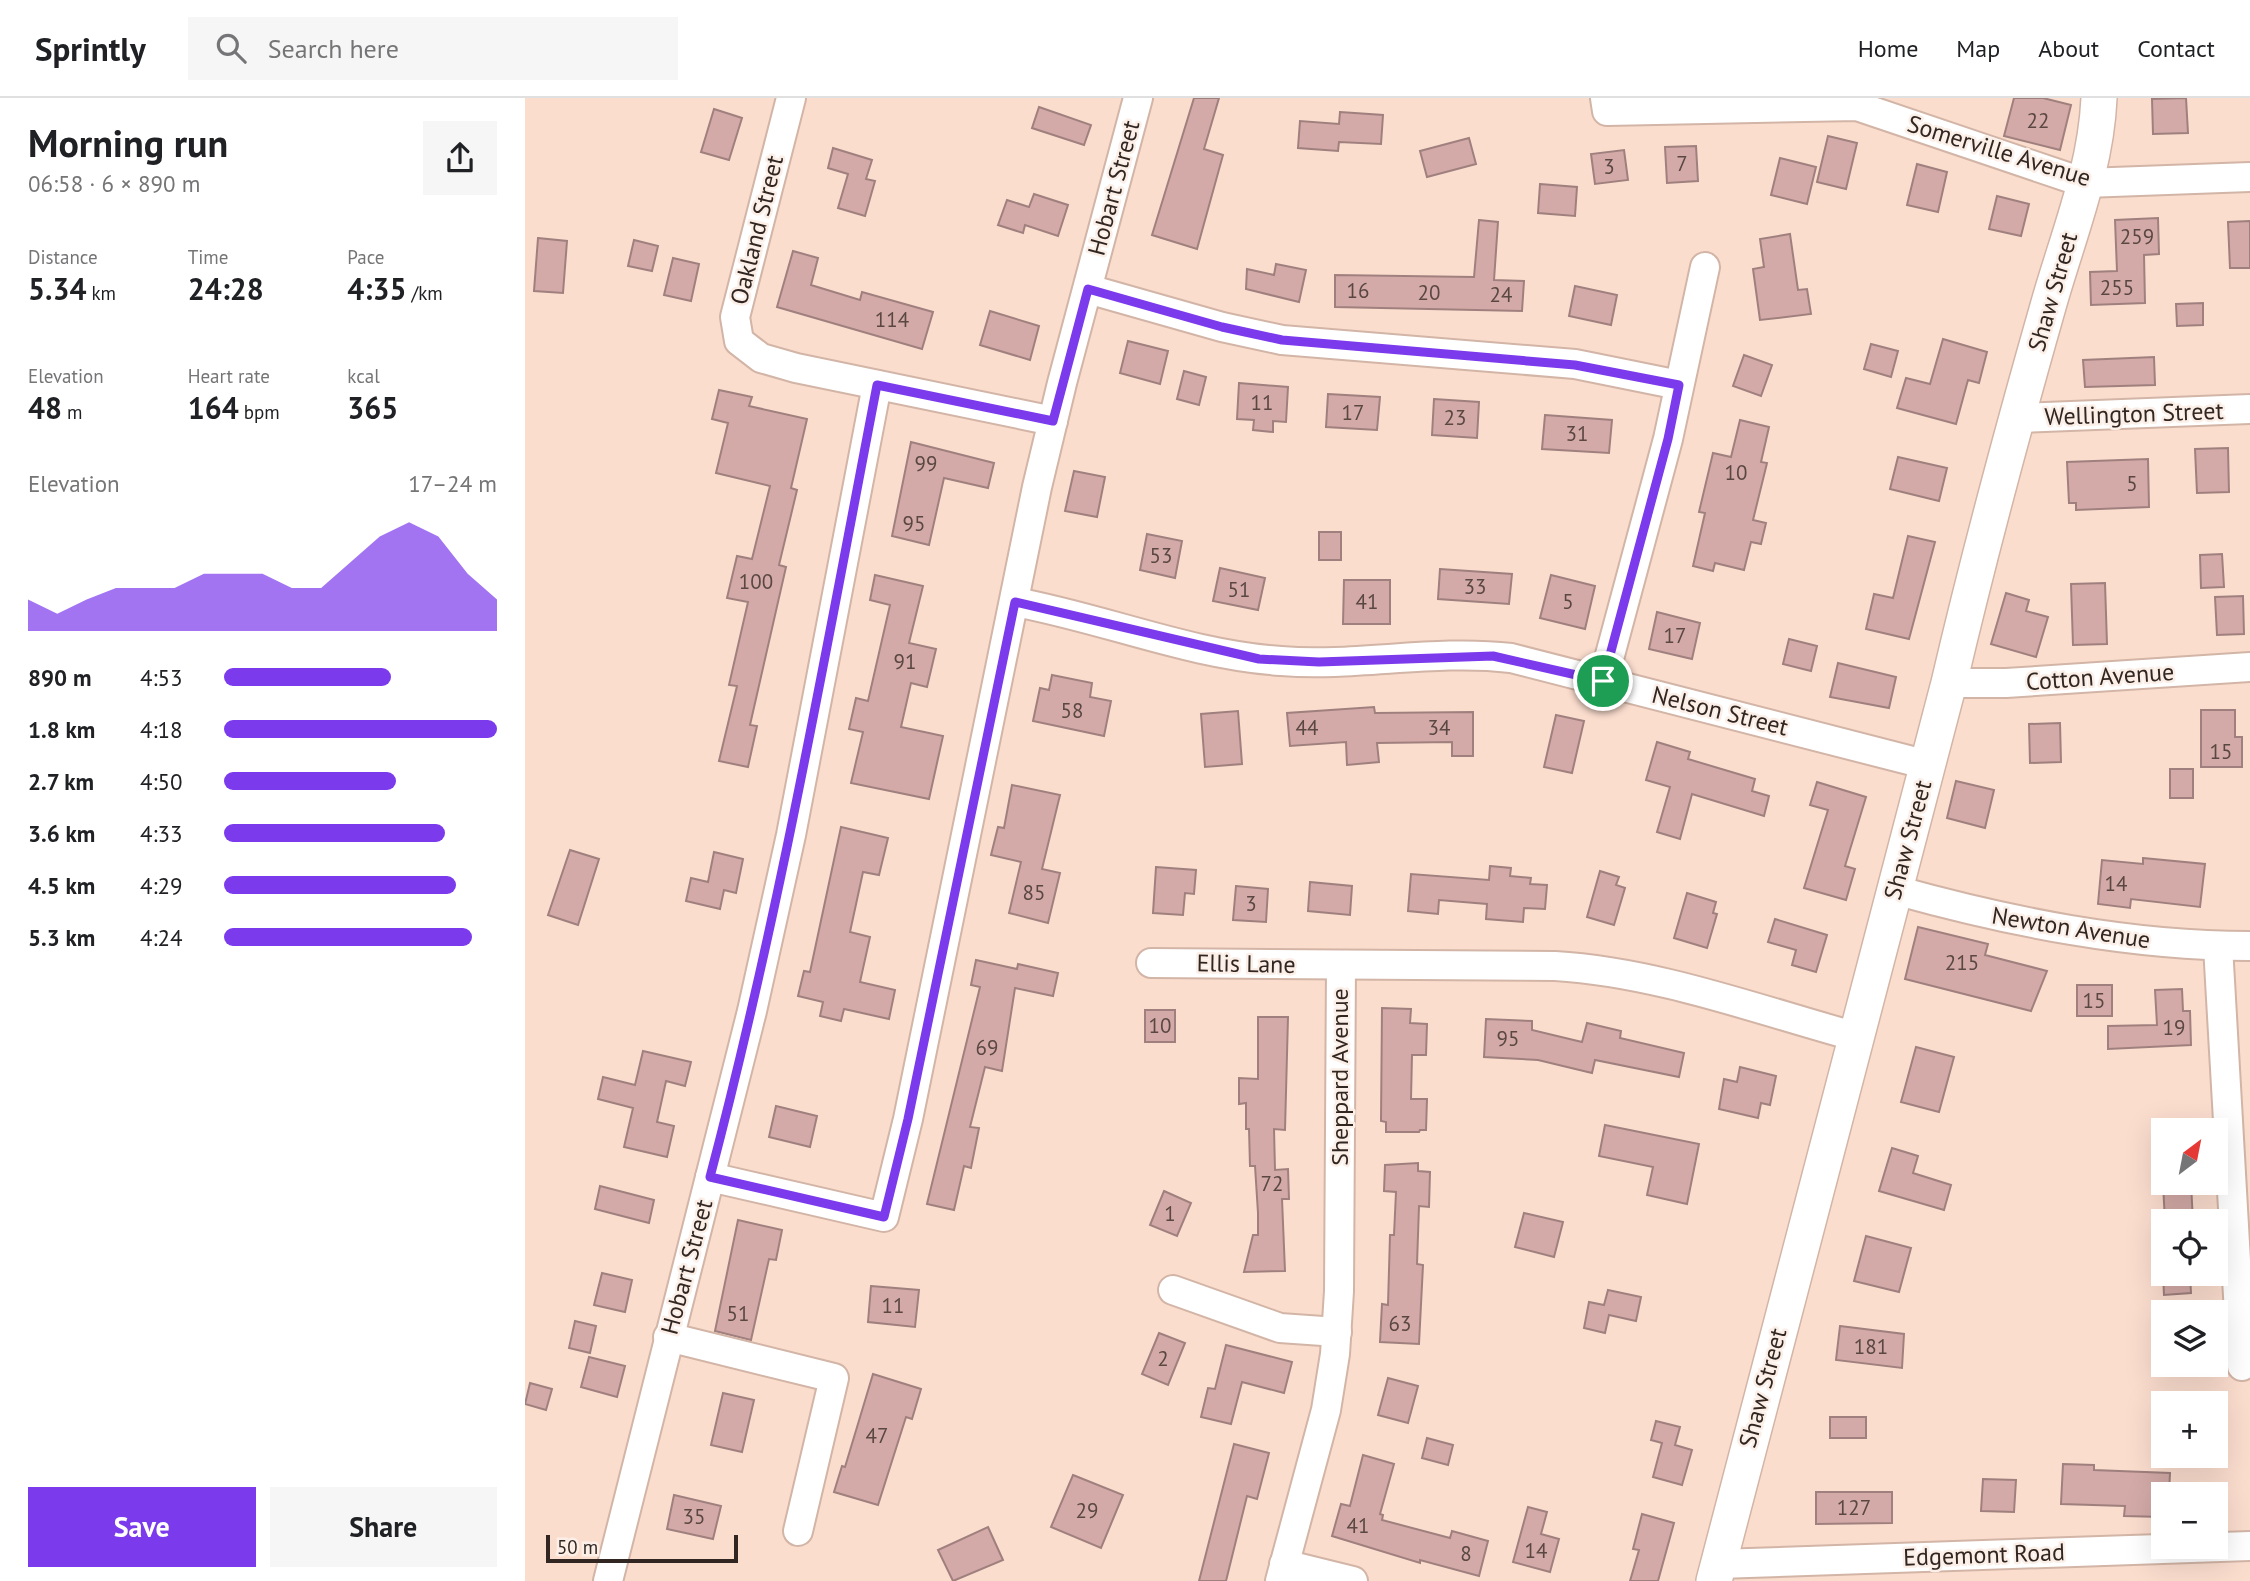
<!DOCTYPE html>
<meta charset="utf-8">
<style>
:root{--surface:#fff;--page:#f6f6f6;--text:#202124;--muted:#757577;--line:#e0e0e0;--accent:#7c3aed}
body{margin:0;font-family:"PT Sans",sans-serif;background:var(--page);color:var(--text);height:100vh;display:flex;flex-direction:column;font-size:26px;white-space:nowrap}
*{box-sizing:border-box;margin:0}
p{font-size:23px;color:var(--muted)}
.icon{flex:none;width:38px;height:38px;fill:none;stroke:currentColor;stroke-width:2;stroke-linecap:round;stroke-linejoin:round}
.map{position:relative;flex:1;overflow:hidden}
.details{display:flex;flex-direction:column;background:var(--surface);width:525px}
.details>*{flex:none}
.needle{width:46px;rotate:32deg}
.controls{position:absolute;left:1626px;top:1020px;display:grid;gap:14px}
.controls a{display:grid;place-items:center;width:77px;height:77px;border-radius:0px;background:var(--surface);box-shadow:0 7px 28px #0002;font-size:35px}
.scale{position:absolute;left:21px;bottom:18px;width:192px;box-sizing:border-box;padding-left:7px;border:4px solid #312621;border-top:0;font-size:19px;line-height:24px;white-space:nowrap;color:#312621;-webkit-text-stroke:5px #fbefe8;paint-order:stroke}
.pin{position:absolute;display:grid;place-items:center;width:60px;height:60px;color:#fff;margin:-30px;border:4px solid #fff;border-radius:50%;box-shadow:0 2px 7px #0007}
.round{display:grid;place-items:center;flex:none;width:74px;height:74px;border-radius:0px;background:var(--page)}
.head{display:flex;align-items:center;justify-content:space-between;height:119px;padding:0 28px}
h1{font-size:38px;font-weight:700;line-height:52px}
.figures{display:grid;grid-template-columns:repeat(3,1fr);gap:10px;height:119px;padding:7px 28px}
.figures div{display:grid;align-content:center}
.figures b{font-size:30px;font-weight:700}
.figures small{font-size:19px;font-weight:400}
.figures p{font-size:19px}
.chart{height:196px;padding:14px 28px}
.chart p{display:flex;justify-content:space-between}
.chart svg{width:100%;height:126px;margin-top:7px;fill:var(--accent);opacity:.7}
.button{display:flex;gap:14px;margin-top:auto;padding:14px 28px}
.button a{flex:1;height:80px;border-radius:0px;background:var(--accent);color:#fff;font-size:28px;font-weight:700;line-height:80px;text-align:center}
.button a+a{background:var(--page);color:var(--text)}
ul{padding:0 28px;list-style:none;font-size:23px}
li{display:grid;grid-template-columns:112px 84px 1fr;align-items:center;height:52px}
li i{height:18px;border-radius:9px;background:var(--accent)}
header{display:flex;align-items:center;gap:42px;box-sizing:border-box;height:98px;padding:0 35px;background:var(--surface);border-bottom:2px solid var(--line)}
header strong{font-size:33px}
nav{display:flex;gap:38px;margin-inline-start:auto;font-size:24px}
.search{width:490px;height:63px;background:var(--page);display:flex;align-items:center;gap:18px;box-sizing:border-box;padding:0 24px;border-radius:0px;color:var(--muted);font-size:26px}
main{display:flex;flex:1;min-height:0}
.map>svg:first-child{display:block}
</style>
<header>
<strong>Sprintly</strong>
<div class="search"><svg class="icon" aria-label="search" viewBox="0 0 24 24"><circle cx="10" cy="10" r="6"/><path d="M15 15l6 6"/></svg>Search here</div>
<nav><a>Home</a><a>Map</a><a>About</a><a>Contact</a></nav>
</header>
<main>
<section class="details">
<div class="head"><div><h1>Morning run</h1><p>06:58 · 6 × 890 m</p></div><a class="round"><svg class="icon" aria-label="share" viewBox="0 0 24 24"><path d="M12 15V3M7 8l5-5 5 5M5 13v7h14v-7"/></svg></a></div>
<div class="figures">
<div><p>Distance</p><b>5.34<small> km</small></b></div>
<div><p>Time</p><b>24:28</b></div>
<div><p>Pace</p><b>4:35<small> /km</small></b></div>
</div>
<div class="figures">
<div><p>Elevation</p><b>48<small> m</small></b></div>
<div><p>Heart rate</p><b>164<small> bpm</small></b></div>
<div><p>kcal</p><b>365</b></div>
</div>
<div class="chart"><p><span>Elevation</span>17–24 m</p>
<svg viewBox="0 0 160 44" preserveAspectRatio="none"><path d="M0 44V33L10 38L20 33L30 29L40 29L50 29L60 24L70 24L80 24L90 29L100 29L110 20L120 11L130 6L140 11L150 24L160 33V44z"/></svg>
</div>
<ul>
<li><b>890 m</b>4:53<i style="width:61%"></i></li>
<li><b>1.8 km</b>4:18<i style="width:100%"></i></li>
<li><b>2.7 km</b>4:50<i style="width:63%"></i></li>
<li><b>3.6 km</b>4:33<i style="width:81%"></i></li>
<li><b>4.5 km</b>4:29<i style="width:85%"></i></li>
<li><b>5.3 km</b>4:24<i style="width:91%"></i></li>
</ul>
<div class="button"><a>Save</a><a>Share</a></div>
</section>
<div class="map">
<svg width="1725" height="1483" viewBox="0 0 1725 1483">
<rect width="100%" height="100%" fill="#fbddce"/>
<g fill="#d3aaa7" stroke="#a0807e" stroke-width="2">
<path d="M669,0H694L679,51L698,57L672,151L627,137Z"/>
<path d="M1489,0H1518L1546,7L1535,52L1479,38Z"/>
<path d="M1661,0L1663,35L1628,36L1627,1Z"/>
<path d="M514,9L566,27L559,47L507,30Z"/>
<path d="M189,11L217,20L204,62L176,54Z"/>
<path d="M815,14L858,17L856,46L814,44L813,53L773,50L775,23L814,26Z"/>
<path d="M1303,38L1332,45L1321,91L1292,84Z"/>
<path d="M944,40L951,66L902,79L895,53Z"/>
<path d="M1171,48L1173,83L1142,85L1140,49Z"/>
<path d="M308,50L347,62L341,81L350,83L340,118L313,110L323,76L303,70Z"/>
<path d="M1099,52L1103,82L1070,86L1066,56Z"/>
<path d="M1255,60L1291,69L1282,106L1246,97Z"/>
<path d="M1392,66L1422,74L1413,114L1382,107Z"/>
<path d="M1015,86L1052,89L1050,118L1013,115Z"/>
<path d="M509,96L543,107L533,138L500,127L498,135L473,127L482,102L504,109Z"/>
<path d="M1472,98L1504,106L1496,138L1464,131Z"/>
<path d="M1633,120L1634,156L1619,157L1620,205L1566,207L1565,174L1592,173L1590,122Z"/>
<path d="M954,122L973,124L969,182L999,183L997,213L810,209V177L949,179Z"/>
<path d="M1725,123V170H1705L1703,124Z"/>
<path d="M1265,136L1273,192L1282,191L1286,216L1235,222L1228,171L1239,169L1235,141Z"/>
<path d="M13,140L42,143L38,195L9,193Z"/>
<path d="M109,142L133,148L127,173L103,168Z"/>
<path d="M268,153L293,160L286,187L335,202L337,194L408,214L397,251L252,209Z"/>
<path d="M148,160L174,166L166,203L139,197Z"/>
<path d="M751,166L781,172L774,204L721,191L722,171L749,177Z"/>
<path d="M1050,188L1092,197L1086,227L1044,218Z"/>
<path d="M1678,205V227L1652,228L1651,206Z"/>
<path d="M465,213L514,228L505,262L455,247Z"/>
<path d="M1418,241L1462,254L1454,285L1443,282L1431,326L1372,310L1381,280L1405,286Z"/>
<path d="M603,243L643,253L635,286L595,275Z"/>
<path d="M1346,246L1373,253L1366,279L1339,271Z"/>
<path d="M1219,257L1247,267L1236,298L1208,288Z"/>
<path d="M1629,259L1630,287L1560,289L1558,262Z"/>
<path d="M659,273L681,279L674,307L652,301Z"/>
<path d="M714,285L763,289L761,324L748,323V334L728,332L729,322L712,321Z"/>
<path d="M194,292L227,299L224,308L282,321L266,390L272,392L254,467L261,469L225,627L232,628L223,669L194,663L212,588L204,587L223,504L202,500L212,458L227,461L245,388L191,375L203,325L187,321Z"/>
<path d="M803,296L855,299L852,332L801,329Z"/>
<path d="M909,301L954,304L952,340L907,337Z"/>
<path d="M1020,317L1087,322L1084,355L1017,351Z"/>
<path d="M1215,322L1244,329L1236,364L1242,365L1228,422L1241,425L1236,446L1226,444L1219,472L1190,465L1188,473L1168,468L1180,415L1174,414L1188,355L1206,359Z"/>
<path d="M386,344L469,365L463,390L419,380L404,447L367,438Z"/>
<path d="M1703,350L1704,394L1672,395L1670,351Z"/>
<path d="M1373,359L1422,370L1414,403L1365,391Z"/>
<path d="M1623,361L1624,409L1551,412V405H1544L1542,364Z"/>
<path d="M549,373L580,379L572,419L540,413Z"/>
<rect x="794" y="434" width="22" height="28"/>
<path d="M622,436L657,443L650,480L615,472Z"/>
<path d="M1383,438L1410,444L1384,541L1341,531L1349,496L1368,500Z"/>
<path d="M1697,456L1699,489L1676,490L1675,457Z"/>
<path d="M695,470L740,480L733,512L688,503Z"/>
<path d="M915,471L987,476L984,506L913,501Z"/>
<path d="M350,477L398,488L384,545L411,551L402,589L386,585L376,629L418,638L404,701L326,685L338,634L324,631L331,600L343,603L365,507L345,502Z"/>
<path d="M1026,477L1070,488L1060,531L1015,520Z"/>
<path d="M819,482H865V526H818Z"/>
<path d="M1580,485L1582,546L1548,547L1546,486Z"/>
<path d="M1481,495L1504,502L1501,513L1523,519L1511,559L1466,546Z"/>
<path d="M1718,498L1719,536L1692,537L1690,499Z"/>
<path d="M1132,514L1175,525L1167,561L1124,551Z"/>
<path d="M1264,541L1292,548L1286,573L1258,566Z"/>
<path d="M1313,565L1371,579L1364,610L1305,599Z"/>
<path d="M527,577L567,585L565,599L586,603L579,638L508,623L515,590L524,592Z"/>
<path d="M849,609L850,615L948,614V658H927V644L852,645L854,664L822,667L821,644L765,648L762,615Z"/>
<path d="M1676,612H1710V639H1717V669H1676Z"/>
<path d="M713,613L717,666L680,669L676,616Z"/>
<path d="M1031,617L1059,623L1047,675L1019,669Z"/>
<path d="M1535,625L1536,664L1505,665L1504,626Z"/>
<path d="M1132,644L1165,654L1163,661L1230,681L1227,693L1244,698L1239,718L1167,696L1155,741L1132,734L1145,689L1121,682Z"/>
<rect x="1645" y="671" width="23" height="29"/>
<path d="M1431,683L1469,692L1460,730L1422,720Z"/>
<path d="M1292,684L1341,699L1320,768L1330,771L1321,802L1279,790L1303,712L1285,707Z"/>
<path d="M487,687L535,697L517,771L535,775L523,825L484,815L496,764L466,757L473,729L479,730Z"/>
<path d="M316,729L363,740L354,777L338,774L325,834L345,839L335,884L370,892L364,921L319,911L316,923L295,918L298,904L273,898L279,873L285,874Z"/>
<path d="M45,752L74,761L53,827L23,817Z"/>
<path d="M189,754L218,761L211,795L199,792L195,811L161,803L166,780L183,784Z"/>
<path d="M1618,760L1680,766L1675,809L1606,801L1605,810L1573,806L1577,762L1618,766Z"/>
<path d="M965,768L986,770L985,778L1006,780L1005,786L1022,787L1020,811L999,810L998,824L961,821L962,806L914,802L913,816L883,813L886,776L964,782Z"/>
<path d="M631,769L671,772L669,796L660,795L658,817L628,815Z"/>
<path d="M1075,773L1094,779L1091,787L1100,790L1089,827L1062,819Z"/>
<path d="M785,784L827,788L825,817L783,813Z"/>
<path d="M711,788L743,791L741,824L708,822Z"/>
<path d="M1162,795L1191,804L1188,815L1192,816L1182,850L1149,840Z"/>
<path d="M1250,821L1302,837L1291,874L1267,867L1271,852L1243,844Z"/>
<path d="M1393,829L1463,846L1460,857L1522,873L1506,913L1380,881Z"/>
<path d="M451,862L492,871L493,866L533,875L528,898L490,890L477,973L460,969L445,1029L454,1030L446,1070L439,1068L429,1112L402,1106L455,889L446,887Z"/>
<rect x="1552" y="887" width="35" height="31"/>
<path d="M1657,891L1658,913H1665L1666,947L1583,951V928L1632,927L1630,892Z"/>
<path d="M857,910L886,911L885,925L902,926L901,957H887L886,1001H902L901,1032H895L894,1034H861V1024L856,1023Z"/>
<rect x="620" y="912" width="30" height="32"/>
<path d="M733,919H763L760,1032L749,1031L750,1072L763,1071L764,1101H757L760,1173L719,1174L728,1137H733V1115L730,1068H725L724,1031H721V1005L714,1006V980L733,981Z"/>
<path d="M961,921L1007,923V932L1057,944L1062,925L1096,933L1095,940L1159,955L1154,979L1070,962L1067,975L1013,962L959,959Z"/>
<path d="M1391,949L1429,959L1414,1014L1376,1004Z"/>
<path d="M118,953L166,964L160,988L141,983L132,1024L149,1028L142,1059L99,1049L108,1010L73,1001L78,979L110,987Z"/>
<path d="M1215,969L1251,978L1245,1007L1236,1005L1233,1020L1194,1011L1199,981L1212,984Z"/>
<path d="M251,1008L292,1018L285,1049L244,1039Z"/>
<path d="M1080,1027L1174,1046L1162,1106L1122,1097L1128,1069L1074,1058Z"/>
<path d="M1367,1050L1393,1058L1388,1075L1426,1087L1419,1112L1354,1093Z"/>
<path d="M893,1065V1073L905,1074L904,1109L894,1108L892,1166L898,1167L894,1246L855,1244L857,1206L863,1207L865,1137H869L871,1094L859,1093L860,1067Z"/>
<path d="M1638,1085H1666L1668,1124H1640Z"/>
<path d="M75,1088L129,1102L124,1125L70,1111Z"/>
<path d="M639,1093L666,1105L652,1138L625,1127Z"/>
<path d="M999,1115L1038,1124L1029,1159L990,1149Z"/>
<path d="M213,1122L257,1132L251,1162L244,1161L226,1242L190,1233Z"/>
<path d="M1341,1138L1386,1150L1374,1194L1329,1183Z"/>
<path d="M77,1175L107,1182L100,1214L69,1207Z"/>
<path d="M1638,1176H1665L1666,1195L1639,1197Z"/>
<path d="M346,1188L394,1192L390,1229L343,1224Z"/>
<path d="M1083,1192L1116,1199L1111,1223L1084,1217L1080,1235L1059,1230L1064,1204L1079,1207Z"/>
<path d="M50,1223L71,1228L65,1255L44,1250Z"/>
<path d="M1315,1228L1379,1236L1377,1270L1311,1262Z"/>
<path d="M634,1235L660,1245L643,1287L617,1276Z"/>
<path d="M701,1247L767,1264L759,1295L717,1284L706,1326L676,1319L683,1290L690,1291Z"/>
<path d="M64,1259L100,1268L92,1299L56,1289Z"/>
<path d="M348,1276L396,1291L387,1321L381,1319L353,1407L309,1394L317,1368L320,1369Z"/>
<path d="M863,1280L893,1288L883,1325L853,1317Z"/>
<path d="M5,1285L27,1291L21,1312L0,1306Z"/>
<path d="M198,1295L229,1302L217,1354L186,1347Z"/>
<rect x="1305" y="1319" width="36" height="21"/>
<path d="M1131,1323L1155,1329L1150,1347L1167,1352L1157,1387L1128,1379L1137,1345L1126,1342Z"/>
<path d="M902,1340L928,1347L923,1367L897,1360Z"/>
<path d="M709,1346L744,1355L732,1401L722,1398L701,1483H674Z"/>
<path d="M838,1357L869,1366L855,1416L858,1417L857,1422L925,1440L927,1433L963,1443L954,1478L895,1462V1465L807,1438L816,1406L825,1408Z"/>
<path d="M1538,1366L1569,1367V1372L1645,1375L1644,1396H1638V1419L1599,1418L1600,1408L1536,1406Z"/>
<path d="M548,1377L598,1397L576,1450L526,1429Z"/>
<path d="M1458,1381L1491,1382L1489,1414L1456,1413Z"/>
<path d="M1291,1394H1367V1425L1291,1426Z"/>
<path d="M149,1397L196,1408L188,1441L142,1431Z"/>
<path d="M1003,1409L1022,1414L1016,1436L1034,1441L1025,1474L988,1464Z"/>
<path d="M1117,1416L1149,1425L1133,1483H1105L1114,1452L1108,1451Z"/>
<path d="M463,1429L478,1462L428,1483L413,1452Z"/>
</g>
<g fill="none" stroke-linecap="round" stroke-linejoin="round">
<g stroke="#d2b5a6" stroke-width="32">
<g id="minor">
<path d="M266,0L210,219L214,243L236,260L271,270L528,323"/>
<path d="M1080,0L1082,13L1332,8L1560,85L1725,79"/>
<path d="M563,191L697,229L757,242L1050,266L1154,287"/>
<path d="M1493,320L1725,311"/>
<path d="M490,504C578,520 665,557 756,563C832,569 909,551 986,560L1403,667"/>
<path d="M1078,583L1143,341L1180,169"/>
<path d="M1424,585H1481L1725,569"/>
<path d="M1370,792C1485,824 1605,848 1725,848"/>
<path d="M1693,848L1717,1268"/>
<path d="M626,865L1030,868C1132,874 1233,912 1332,939"/>
<path d="M185,1079L359,1119L383,1021L512,389L537,285L613,0"/>
<path d="M648,1192L755,1230L812,1234"/>
<path d="M143,1239L309,1280L273,1433"/>
<path d="M759,1466L828,1483"/>
<path d="M1193,1466L1725,1448"/>
<path d="M83,1483L227,913L266,737L352,287"/>
<path d="M755,1483L801,1312L810,1256L814,1193L816,867"/>
</g>
</g>
<g stroke="#d2b5a6" stroke-width="38">
<path id="tertiary" d="M1189,1483L1424,585C1454,457 1488,331 1524,205C1543,138 1571,71 1574,0"/>
</g>
<use href="#minor" stroke="#fff" stroke-width="28"/>
<use href="#tertiary" stroke="#fff" stroke-width="35"/>
</g>
<g fill="none" stroke-linecap="round" stroke-linejoin="round">
<g stroke="#fff" stroke-width="14">
<path id="route" d="M563,191L697,229L757,242L1050,267L1154,287L1143,341L1078,583L968,558L794,564L734,561L490,504L383,1021L359,1119L185,1079C254,818 301,552 352,287L528,323Z"/>
</g>
<use href="#route" stroke="#7c3aed" stroke-width="9"/>
</g>
<g text-anchor="middle" stroke-width="5" stroke-linejoin="round" paint-order="stroke">
<g font-size="21" fill="#5a4742">
<text x="1513" y="30">22</text>
<text x="1157" y="73">7</text>
<text x="1084" y="76">3</text>
<text x="1612" y="146">259</text>
<text x="1592" y="197">255</text>
<text x="833" y="200">16</text>
<text x="904" y="202">20</text>
<text x="976" y="204">24</text>
<text x="367" y="229">114</text>
<text x="737" y="312">11</text>
<text x="828" y="322">17</text>
<text x="930" y="327">23</text>
<text x="1052" y="343">31</text>
<text x="401" y="373">99</text>
<text x="1211" y="382">10</text>
<text x="1607" y="393">5</text>
<text x="389" y="433">95</text>
<text x="636" y="465">53</text>
<text x="231" y="491">100</text>
<text x="950" y="496">33</text>
<text x="714" y="499">51</text>
<text x="842" y="511">41</text>
<text x="1043" y="511">5</text>
<text x="1150" y="545">17</text>
<text x="380" y="571">91</text>
<text x="547" y="620">58</text>
<text x="782" y="637">44</text>
<text x="914" y="637">34</text>
<text x="1696" y="661">15</text>
<text x="1591" y="793">14</text>
<text x="509" y="802">85</text>
<text x="726" y="813">3</text>
<text x="1437" y="872">215</text>
<text x="1569" y="910">15</text>
<text x="635" y="935">10</text>
<text x="1649" y="937">19</text>
<text x="983" y="948">95</text>
<text x="462" y="957">69</text>
<text x="747" y="1093">72</text>
<text x="645" y="1123">1</text>
<text x="368" y="1215">11</text>
<text x="213" y="1223">51</text>
<text x="875" y="1233">63</text>
<text x="1346" y="1256">181</text>
<text x="638" y="1268">2</text>
<text x="352" y="1345">47</text>
<text x="1329" y="1417">127</text>
<text x="562" y="1420">29</text>
<text x="169" y="1426">35</text>
<text x="833" y="1435">41</text>
<text x="1011" y="1460">14</text>
<text x="941" y="1463">8</text>
</g>
<g font-size="24" fill="#312621" stroke="#fbefe8">
<text transform="translate(1474 53) rotate(17)" y="8">Somerville Avenue</text>
<text transform="translate(589 90) rotate(-75)" y="8">Hobart Street</text>
<text transform="translate(232 132) rotate(-76)" y="8">Oakland Street</text>
<text transform="translate(1528 194) rotate(-74)" y="8">Shaw Street</text>
<text transform="translate(1609 316) rotate(-2)" y="8">Wellington Street</text>
<text transform="translate(1575 579) rotate(-4)" y="8">Cotton Avenue</text>
<text transform="translate(1195 613) rotate(14)" y="8">Nelson Street</text>
<text transform="translate(1383 742) rotate(-75)" y="8">Shaw Street</text>
<text transform="translate(1546 830) rotate(9)" y="8">Newton Avenue</text>
<text transform="translate(721 866) rotate(1)" y="8">Ellis Lane</text>
<text transform="translate(815 979) rotate(-90)" y="8">Sheppard Avenue</text>
<text transform="translate(162 1169) rotate(-75)" y="8">Hobart Street</text>
<text transform="translate(1238 1290) rotate(-75)" y="8">Shaw Street</text>
<text transform="translate(1459 1457) rotate(-2)" y="8">Edgemont Road</text>
</g>
</g>
</svg>
<div class="controls">
<a><svg class="needle" viewBox="-14 -14 28 28"><path d="M0-13l5 13h-10z" fill="#e53935"/><path d="M0 13l5-13h-10z" fill="#757577"/></svg></a>
<a><svg class="icon" aria-label="locate" viewBox="0 0 24 24"><circle cx="12" cy="12" r="6"/><path d="M12 2v4M12 18v4M2 12h4M18 12h4"/></svg></a>
<a><svg class="icon" aria-label="layers" viewBox="0 0 24 24"><path d="M12 4l9 5-9 5-9-5zM3 14l9 5 9-5"/></svg></a>
<a>+</a>
<a>−</a>
</div>
<div class="scale">50 m</div>
<div class="pin" style="left:1078px;top:583px;background:#1e9e55"><svg class="icon" aria-label="arrive" viewBox="0 0 24 24"><path d="M6 21V4h12l-3 4 3 4H6"/></svg></div>
</div>
</main>
